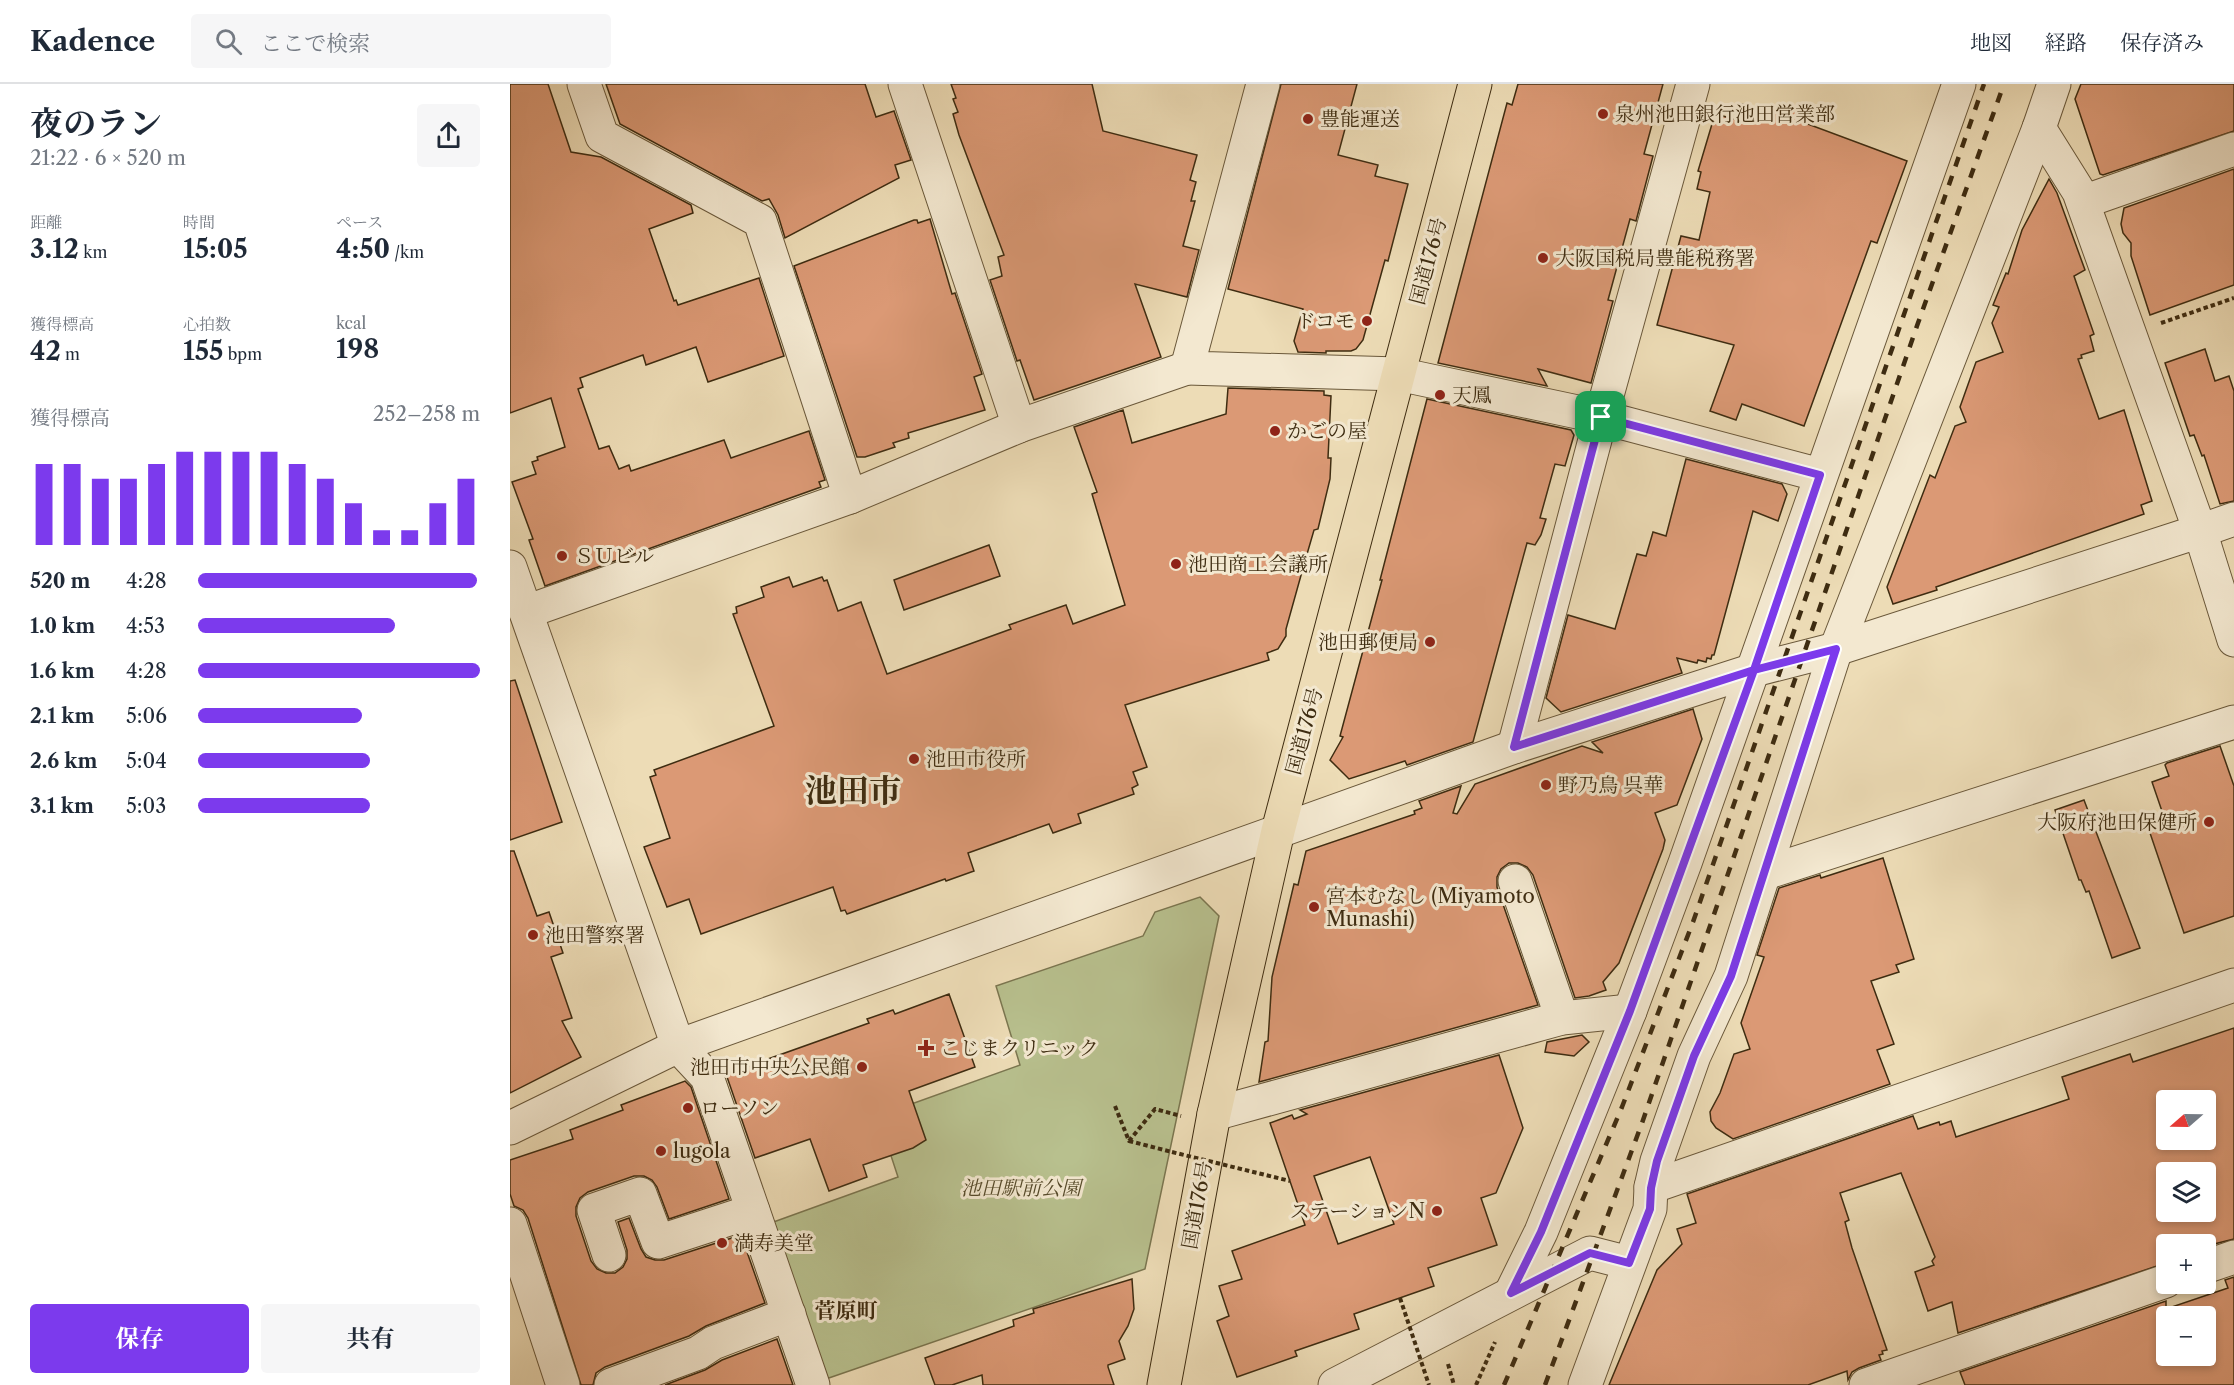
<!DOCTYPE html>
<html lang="ja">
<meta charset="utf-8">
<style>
:root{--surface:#fff;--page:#f6f6f7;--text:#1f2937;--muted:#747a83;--line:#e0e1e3;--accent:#7c3aed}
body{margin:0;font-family:"Libre Caslon Text","Noto Serif JP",serif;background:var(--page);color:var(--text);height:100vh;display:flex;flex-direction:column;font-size:22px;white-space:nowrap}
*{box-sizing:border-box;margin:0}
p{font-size:20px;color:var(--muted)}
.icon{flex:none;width:33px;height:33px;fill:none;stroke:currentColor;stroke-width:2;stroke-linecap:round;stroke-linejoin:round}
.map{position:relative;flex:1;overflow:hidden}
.sheet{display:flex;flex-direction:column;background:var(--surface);width:510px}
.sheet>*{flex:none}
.needle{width:39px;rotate:250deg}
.controls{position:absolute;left:1646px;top:1006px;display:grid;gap:12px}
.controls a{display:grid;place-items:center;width:60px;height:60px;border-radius:6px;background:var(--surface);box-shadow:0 3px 9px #0003;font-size:30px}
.pin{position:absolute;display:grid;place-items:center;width:51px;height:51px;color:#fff;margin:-26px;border-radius:12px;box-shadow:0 3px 9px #0006}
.round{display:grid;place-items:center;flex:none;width:63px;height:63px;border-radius:6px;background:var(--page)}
.summary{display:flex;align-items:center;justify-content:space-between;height:102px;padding:0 30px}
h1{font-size:33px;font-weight:700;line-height:45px}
.stats{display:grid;grid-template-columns:repeat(3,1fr);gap:9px;height:102px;padding:6px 30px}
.stats div{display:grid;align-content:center}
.stats b{font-size:26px;font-weight:700}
.stats small{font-size:16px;font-weight:400}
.stats p{font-size:16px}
.chart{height:168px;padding:12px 30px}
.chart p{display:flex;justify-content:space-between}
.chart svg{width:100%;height:108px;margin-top:6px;stroke:var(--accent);stroke-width:6}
.button{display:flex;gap:12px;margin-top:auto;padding:12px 30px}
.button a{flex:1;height:69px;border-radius:6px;background:var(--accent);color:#fff;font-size:24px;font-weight:700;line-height:69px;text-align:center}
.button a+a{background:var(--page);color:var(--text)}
ul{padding:0 30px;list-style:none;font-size:20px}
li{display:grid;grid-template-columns:96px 72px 1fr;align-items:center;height:45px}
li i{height:15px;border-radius:8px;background:var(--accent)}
header{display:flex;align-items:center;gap:36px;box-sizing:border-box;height:84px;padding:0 30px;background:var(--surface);border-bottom:2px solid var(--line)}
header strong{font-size:28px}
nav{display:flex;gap:33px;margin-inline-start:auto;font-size:21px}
.search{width:420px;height:54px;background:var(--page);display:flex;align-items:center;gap:15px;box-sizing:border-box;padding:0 21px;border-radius:6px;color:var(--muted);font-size:22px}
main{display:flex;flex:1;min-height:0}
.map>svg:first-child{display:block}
</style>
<header>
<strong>Kadence</strong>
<div class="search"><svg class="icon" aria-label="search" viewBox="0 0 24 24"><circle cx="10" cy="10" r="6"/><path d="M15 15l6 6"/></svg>ここで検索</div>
<nav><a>地図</a><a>経路</a><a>保存済み</a></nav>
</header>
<main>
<section class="sheet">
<div class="summary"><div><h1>夜のラン</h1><p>21:22 · 6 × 520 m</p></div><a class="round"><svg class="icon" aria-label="share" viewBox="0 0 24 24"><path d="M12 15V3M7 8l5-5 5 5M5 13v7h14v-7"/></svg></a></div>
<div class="stats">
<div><p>距離</p><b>3.12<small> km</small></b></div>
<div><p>時間</p><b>15:05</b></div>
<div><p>ペース</p><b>4:50<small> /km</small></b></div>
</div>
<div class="stats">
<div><p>獲得標高</p><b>42<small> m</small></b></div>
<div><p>心拍数</p><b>155<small> bpm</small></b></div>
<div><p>kcal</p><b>198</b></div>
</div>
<div class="chart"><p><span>獲得標高</span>252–258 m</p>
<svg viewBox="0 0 160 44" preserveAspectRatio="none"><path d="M5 44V11M15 44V11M25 44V17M35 44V17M45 44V11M55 44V6M65 44V6M75 44V6M85 44V6M95 44V11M105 44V17M115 44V27M125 44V38M135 44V38M145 44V27M155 44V17"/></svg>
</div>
<ul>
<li><b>520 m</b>4:28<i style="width:99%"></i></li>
<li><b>1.0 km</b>4:53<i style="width:70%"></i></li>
<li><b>1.6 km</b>4:28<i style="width:100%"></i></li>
<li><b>2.1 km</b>5:06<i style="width:58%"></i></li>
<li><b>2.6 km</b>5:04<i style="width:61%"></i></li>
<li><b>3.1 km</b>5:03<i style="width:61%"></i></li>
</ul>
<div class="button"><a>保存</a><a>共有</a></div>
</section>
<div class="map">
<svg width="1724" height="1301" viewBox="0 0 1724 1301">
<rect width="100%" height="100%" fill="#eddcb6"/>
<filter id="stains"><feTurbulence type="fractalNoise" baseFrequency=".00333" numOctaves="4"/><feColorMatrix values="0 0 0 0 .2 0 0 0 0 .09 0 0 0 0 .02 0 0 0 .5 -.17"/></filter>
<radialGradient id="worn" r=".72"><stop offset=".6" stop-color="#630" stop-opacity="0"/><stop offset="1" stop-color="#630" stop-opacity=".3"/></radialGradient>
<path fill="#b8c08e" stroke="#7b7650" stroke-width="1.5" d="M690,813L709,832L635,1185L313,1296L258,1140L388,1093L368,1032L510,981L486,902L633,852L645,828Z"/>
<g fill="#db9975" stroke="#3e2c11" stroke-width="1.5" fill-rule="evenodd">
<path d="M0,0H38L61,68L91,73L181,121L183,129L139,145L164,217L166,216L168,221L249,194L274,272L198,298L186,263L136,281L133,271L70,294L73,303L68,305L89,365L99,362L109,385L119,381L121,387L214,356L221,374L299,347L315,396L309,398L311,403L35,502L19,456L23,455L2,398L26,390L22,378L28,376L27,373L55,363L41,314L0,329Z"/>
<path d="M96,0H355L366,33L384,27L401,76L385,81L389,94L275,154L268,131L259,115L252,117L110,40Z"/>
<path d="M441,0H582L593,47L687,71L680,96L686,98L681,117H685L673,162L689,166L677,213L625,200L651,273L524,316L510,276L507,277L480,196L492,192L488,173L494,171L449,51L443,30L448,28L443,15L446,14Z"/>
<path d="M771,0H847L828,71L868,81L865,92L898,100L878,177L875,176L853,256L846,265L841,267H816V269L788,268L784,257L793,225L718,205Z"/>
<path d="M1008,0H1153L1134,70L1143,72L1126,137L1120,135L1098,216L1103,217L1081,299L1028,285L1037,302L928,279L997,19L1002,21Z"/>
<path d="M1571,0H1724V47L1593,91L1590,90L1565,15Z"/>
<path d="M1232,20L1267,28L1269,21L1296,29L1295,39L1397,77L1367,159L1361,157L1294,342L1232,320L1226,336L1200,327L1224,261L1147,241L1171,152L1189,156L1200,108L1187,105L1191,88L1188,87L1205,30L1228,36Z"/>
<path d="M1724,85V201L1640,231L1621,172V159L1613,149L1611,140L1614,124Z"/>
<path d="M1539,95L1547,109L1575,186L1564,192L1584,250L1580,252L1584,267L1571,271L1572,274L1568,275L1589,335L1614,326L1642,417L1631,421L1634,430L1520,470L1426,503L1427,506L1383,520L1377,503L1420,391L1425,394L1445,342L1456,338L1450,323L1466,278L1493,268L1482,239L1489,223L1483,221L1496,189L1498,190L1512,146Z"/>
<path d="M420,135L442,210L445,209L472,290L464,293L475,326L398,349L399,354L383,359L385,363L355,373H347L284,182L404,136H407L408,139Z"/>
<path d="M1695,265L1705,297L1719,292L1724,307V417L1710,420L1694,371L1692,372L1684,351L1680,352L1655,279Z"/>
<path d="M718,304L814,307V311L821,312L818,374H821L820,395L808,445L804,446L795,477L776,545V552L768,565L757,569L759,576L615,621L637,683L623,688L628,701L622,704L624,710L568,730L571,739L543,749L539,740L458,769L464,787L436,797L435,795L337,830L335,826L331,827L323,803L191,850L179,815L157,823L134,763L160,754L140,693L146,691L144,686L264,642L223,530L227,529L226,523L254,513L251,503L279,493L283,503L312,493L314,497L317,496L328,527L351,518L377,590L501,545L499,541L556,521L563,540L615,521L582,410L587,408L564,343L613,326L622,359L716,330Z"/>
<path d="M917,315L1061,346L1064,351L1055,382L1045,380L1030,434L1036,435L1031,451L1025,461L1017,459L963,658L897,681L895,677L839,695L820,676L833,653L830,652L872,496H870Z"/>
<path d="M1176,375L1272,400L1277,410L1268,437L1243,427L1204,571H1202L1201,575L1197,574L1196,578L1188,576L1187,579L1167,574L1172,589L1051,628L1036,614L1058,531L1105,545L1127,470L1136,472L1143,448L1156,452Z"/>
<path d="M479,461L490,492L394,526L384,496Z"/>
<path d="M5,596L52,738L0,756V597Z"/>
<path d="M1183,625L1192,655L1167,721L1145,729L1155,756L1153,765L1109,879L1093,898L1096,906L1079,912L1065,914L1023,791L1017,783L1008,779H999L991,785L987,793V803L1028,921L749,998L755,958L758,957L762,893L784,800L788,801L796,767L905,730L904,727L912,724L909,717L951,702L943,729L947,730L965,700L1072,662L1093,669L1082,658Z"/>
<path d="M1710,662L1724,702V832L1674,849L1640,749L1641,748L1638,739L1654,733L1642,698L1659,692L1655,681L1657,679Z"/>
<path d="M1574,716L1630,864L1602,874L1579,807L1576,808L1571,796H1569L1545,726Z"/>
<path d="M0,767H4L27,832L39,828L53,869L41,873L62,934L52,937L71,973L0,1009Z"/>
<path d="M1373,774L1404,875L1386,881L1389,888L1361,897L1384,960L1367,966L1380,1000L1223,1055L1206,1044L1201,1037L1200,1028L1210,1009L1224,970L1240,965L1231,939L1254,873L1247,871L1269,804L1310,791L1311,794Z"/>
<path d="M439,910L465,983L399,1007L416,1056L403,1064L353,1081L357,1093L319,1107L300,1055L245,1074L216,990L359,939L357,935L383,926L385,930Z"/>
<path d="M1724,944V1155L1704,1160L1703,1157L1691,1161H1656V1179L1448,1249L1442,1218L1418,1227L1405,1188L1424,1181L1422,1177L1425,1173L1391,1089L1330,1109L1339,1136L1335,1138L1342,1164L1377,1266L1372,1267L1373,1270L1369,1271L1371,1276L1349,1284L1342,1288L1338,1296L1337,1287L1298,1301H1099L1147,1186L1172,1160L1167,1145L1186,1139L1177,1110L1403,1032L1408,1045L1429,1038L1430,1041L1441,1037L1446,1053L1559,1015L1552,993L1620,970L1623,978ZM1656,1017H1695V1056H1656ZM1656,1089H1695V1128H1656Z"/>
<path d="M1072,951L1079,958L1064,972L1035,968L1037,958Z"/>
<path d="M989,971L1013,1044L986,1109L971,1114L987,1161L918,1184L924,1202L844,1230L849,1245L785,1267L787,1272L727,1293L707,1237L719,1232L709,1202L732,1195L722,1167L795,1141L760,1039L782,1031L784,1035L797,1030L790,1026ZM860,1073L884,1140L828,1160L804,1092Z"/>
<path d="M175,997L181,1003L219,1115L159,1135L147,1103L142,1096L134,1092H124L78,1108L70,1114L66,1123V1132L81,1177L87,1185L96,1189H105L113,1183L117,1175V1166L108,1138L119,1134L131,1165L136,1173L145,1176H154L231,1151L255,1219L196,1242L179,1252L95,1283L86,1289L83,1301H71L18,1134L13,1126L4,1122L0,1110V1076L63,1055L60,1046L113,1026L111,1021Z"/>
<path d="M1724,1193V1301H1455L1450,1288L1656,1217V1225L1718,1204L1715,1196ZM1656,1233H1695V1272H1656Z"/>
<path d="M622,1195L624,1225L618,1242L609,1257L615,1275L598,1281V1283L604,1301H473L472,1291L442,1301H425L415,1274L504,1242L503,1236L524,1229L523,1225Z"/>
<path d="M267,1255L283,1301H155L195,1286L212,1276Z"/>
</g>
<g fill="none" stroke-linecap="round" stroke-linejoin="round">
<g stroke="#6a583a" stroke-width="35">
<g id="minor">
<path d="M74,0L92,52L250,137L340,413"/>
<path d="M395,0L509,342"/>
<path d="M753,0L677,284L888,290L1091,333L1310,391"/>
<path d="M1529,44L1569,108L1690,447L1724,435"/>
<path d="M1573,118L1724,65"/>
<path d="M16,528L340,413L509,342L677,284"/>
<path d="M1004,663L1091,333L1183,0"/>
<path d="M1255,789L1724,638"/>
<path d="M1005,797L1052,934"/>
<path d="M168,962L197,993L303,1301"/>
<path d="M704,1030L1052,934L1120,927"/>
<path d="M1141,1103L1724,901"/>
<path d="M0,1140L53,1301"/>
<path d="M99,1171L84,1126L130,1110L148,1158L243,1127"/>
<path d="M1695,1183L1724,1173"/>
<path d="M1001,1209L1031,1148L1120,927L1175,779L1449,0"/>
<path d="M101,1301L188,1269L203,1259L279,1230"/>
<path d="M825,1301L1080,1169L1119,1179"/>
<path d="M1075,1301L1140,1125L1141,1103L1147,1077L1184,972L1221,892L1326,565L1529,44L1544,0"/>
<path d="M1356,1301L1656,1197"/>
</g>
</g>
<g stroke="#6a583a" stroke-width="35">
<g id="tertiary">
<path d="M0,483L168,962"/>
<path d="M0,1044L168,962L1004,663L1244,586L1326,565L1690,447L1724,556"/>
</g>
</g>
<g stroke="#3e2c11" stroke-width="35">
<path id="trunk" d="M654,1301L704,1030L768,747L965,0"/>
</g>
<g stroke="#3e2c11" stroke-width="4" stroke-dasharray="4.5 3" stroke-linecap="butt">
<path d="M1651,239L1724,214"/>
<path d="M605,1022L619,1057L662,1068"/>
<path d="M619,1057L645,1025L671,1032"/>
<path d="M938,1280L944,1301"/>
<path d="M966,1301L985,1258"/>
</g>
<use href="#minor" stroke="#f3e8d0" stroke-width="33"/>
<use href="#tertiary" stroke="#f3e8d0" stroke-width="33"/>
<use href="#trunk" stroke="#eddcb6" stroke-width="33"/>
<g stroke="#3e2c11" stroke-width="4.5" stroke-dasharray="10 10" stroke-linecap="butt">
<path d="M994,1301L1112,1023L1183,838L1474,0"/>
<path d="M1035,1301L1132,1039L1408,239L1494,0"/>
</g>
<g stroke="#3e2c11" stroke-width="4" stroke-dasharray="4.5 3" stroke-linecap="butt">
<path d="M662,1068L780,1097"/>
<path d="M890,1214L919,1301"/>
</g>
</g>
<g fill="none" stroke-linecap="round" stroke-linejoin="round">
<g stroke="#fff" stroke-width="12">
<path id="route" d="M1091,333L1310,391L1244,586L1326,565L1221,892L1184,972L1147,1077L1141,1104L1140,1125L1119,1179L1080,1169L1001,1209L1031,1148L1120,927L1244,586L1004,663L1091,333"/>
</g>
<use href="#route" stroke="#7c3aed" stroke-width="8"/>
</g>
<g fill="#8f2418" stroke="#f3e8d0" stroke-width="2">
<circle cx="1093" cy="30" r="6"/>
<circle cx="798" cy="35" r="6"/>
<circle cx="1033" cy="174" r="6"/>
<circle cx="857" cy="237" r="6"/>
<circle cx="930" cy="311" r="6"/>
<circle cx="765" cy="347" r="6"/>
<circle cx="52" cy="472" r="6"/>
<circle cx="666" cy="480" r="6"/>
<circle cx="920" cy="558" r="6"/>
<circle cx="404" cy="675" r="6"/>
<circle cx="1036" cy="701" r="6"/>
<circle cx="1699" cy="738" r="6"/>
<circle cx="804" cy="823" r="6"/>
<circle cx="23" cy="851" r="6"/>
<path d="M413 955h6v6h6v6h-6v6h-6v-6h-6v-6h6z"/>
<circle cx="352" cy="983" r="6"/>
<circle cx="178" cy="1024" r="6"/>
<circle cx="151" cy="1067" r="6"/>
<circle cx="927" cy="1127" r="6"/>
<circle cx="212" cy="1159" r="6"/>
</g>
<g text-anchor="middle" stroke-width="6" stroke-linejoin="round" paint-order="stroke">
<g font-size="20" fill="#3e2c11" stroke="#f3e8d0" text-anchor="start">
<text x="1105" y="37">泉州池田銀行池田営業部</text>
<text x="810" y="42">豊能運送</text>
<text x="1045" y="181">大阪国税局豊能税務署</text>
<text x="845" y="244" text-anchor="end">ドコモ</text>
<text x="942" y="318">天鳳</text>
<text x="777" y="354">かごの屋</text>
<text x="64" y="479">ＳＵビル</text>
<text x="678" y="487">池田商工会議所</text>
<text x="908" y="565" text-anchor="end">池田郵便局</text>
<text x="416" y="682">池田市役所</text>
<text x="1048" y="708">野乃鳥 呉華</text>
<text x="1687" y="745" text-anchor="end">大阪府池田保健所</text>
<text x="816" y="819">宮本むなし (Miyamoto<tspan x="816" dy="23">Munashi)</tspan></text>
<text x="35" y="858">池田警察署</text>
<text x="430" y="971">こじまクリニック</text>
<text x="340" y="990" text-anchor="end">池田市中央公民館</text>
<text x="190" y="1031">ローソン</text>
<text x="163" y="1074">lugola</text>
<text x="915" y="1134" text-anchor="end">ステーションN</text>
<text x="224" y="1166">満寿美堂</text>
</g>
<g font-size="20" fill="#3e2c11" stroke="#f3e8d0">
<text transform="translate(918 177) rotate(-75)" y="7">国道176号</text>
<text transform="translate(794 647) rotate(-75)" y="7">国道176号</text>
<text transform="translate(687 1121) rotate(-80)" y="7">国道176号</text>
</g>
<g font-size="20" font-style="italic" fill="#564a2a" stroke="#f3e8d0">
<text x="511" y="1111">池田駅前公園</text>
</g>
<g font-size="21" font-weight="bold" fill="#3e2c11" stroke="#f3e8d0">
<text x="336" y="1234">菅原町</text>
</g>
<g font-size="32" font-weight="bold" fill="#3e2c11" stroke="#f3e8d0">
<text x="343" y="718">池田市</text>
</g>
</g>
<rect width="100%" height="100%" filter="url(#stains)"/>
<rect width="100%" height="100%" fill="url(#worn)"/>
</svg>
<div class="controls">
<a><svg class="needle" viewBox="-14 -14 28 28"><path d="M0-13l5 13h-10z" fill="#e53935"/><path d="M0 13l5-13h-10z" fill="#747a83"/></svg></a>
<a><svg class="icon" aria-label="layers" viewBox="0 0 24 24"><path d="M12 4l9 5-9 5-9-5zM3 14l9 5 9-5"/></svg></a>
<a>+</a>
<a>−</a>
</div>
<div class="pin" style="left:1091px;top:333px;background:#1e9e55"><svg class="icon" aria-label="arrive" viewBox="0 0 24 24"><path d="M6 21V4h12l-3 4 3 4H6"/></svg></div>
</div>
</main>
